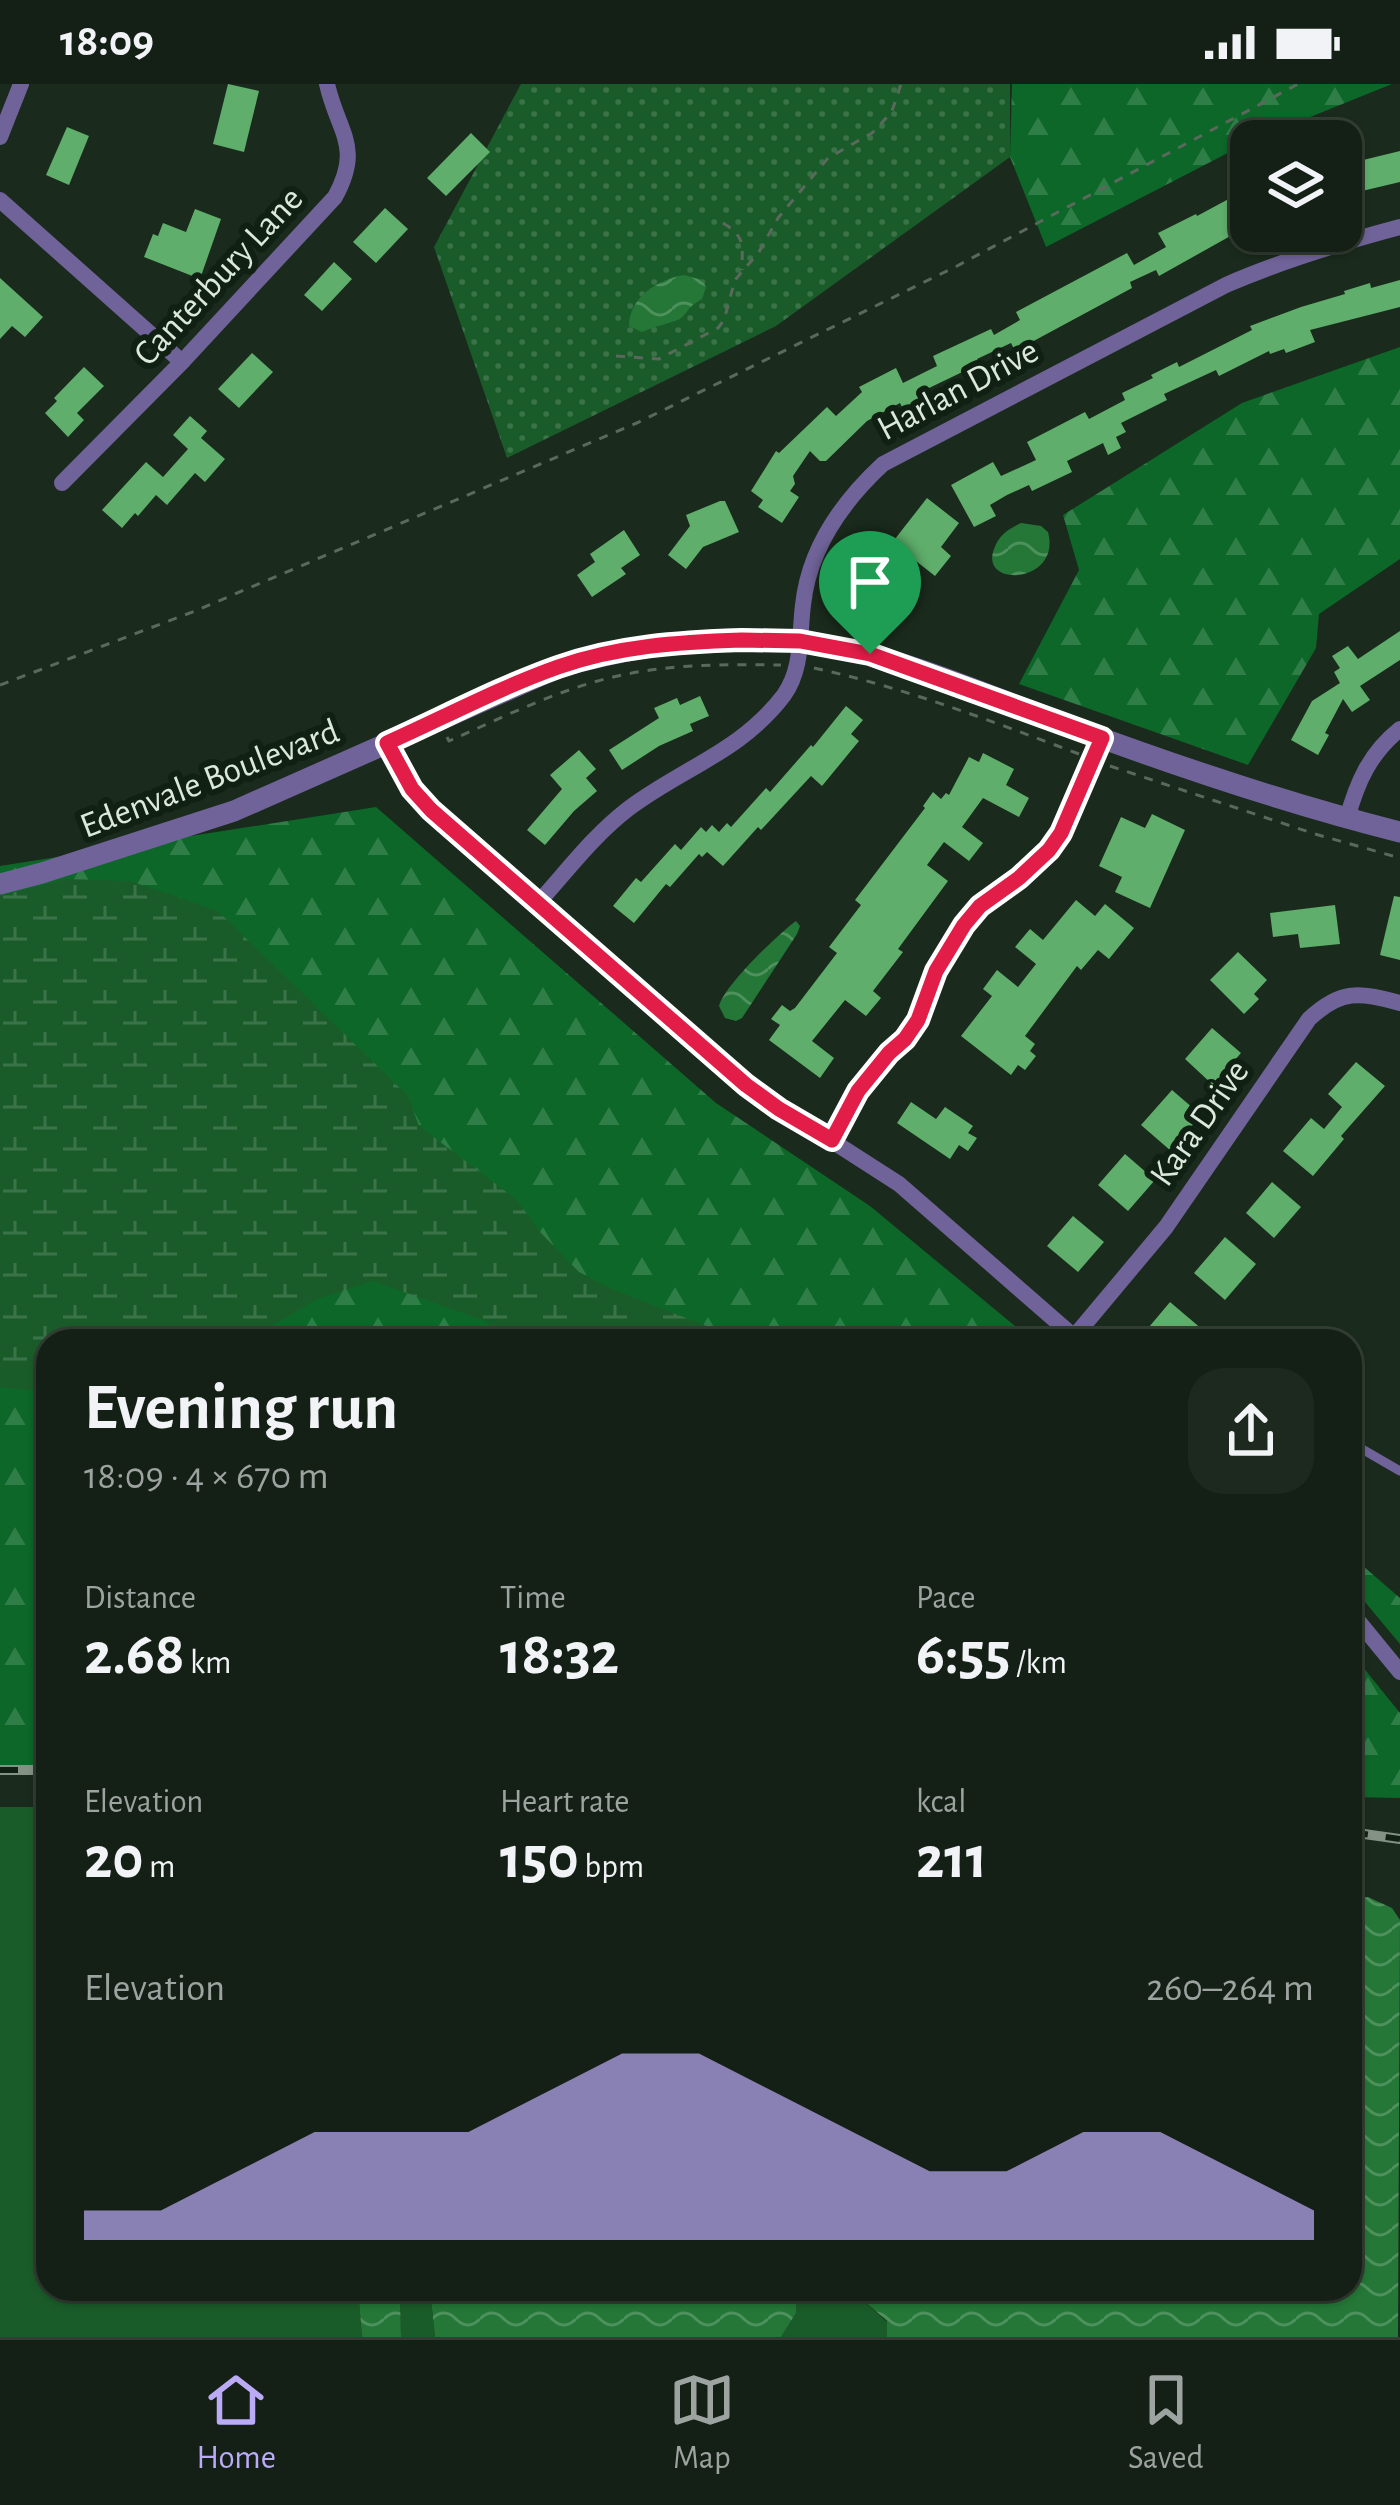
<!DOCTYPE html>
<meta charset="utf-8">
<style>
:root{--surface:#142015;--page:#1d281e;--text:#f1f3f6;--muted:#9da3a0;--line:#333e34;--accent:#bbaaf6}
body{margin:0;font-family:"Alegreya Sans",sans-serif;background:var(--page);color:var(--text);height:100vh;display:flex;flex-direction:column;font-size:45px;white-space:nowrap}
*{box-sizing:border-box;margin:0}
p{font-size:39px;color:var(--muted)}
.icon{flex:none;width:66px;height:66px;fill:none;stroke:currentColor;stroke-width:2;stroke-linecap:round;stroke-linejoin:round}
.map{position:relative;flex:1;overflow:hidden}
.details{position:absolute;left:36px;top:1245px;width:1326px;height:972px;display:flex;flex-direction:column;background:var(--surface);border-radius:36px;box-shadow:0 3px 9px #0004,0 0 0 3px var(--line)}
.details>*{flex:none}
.fabs{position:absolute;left:1230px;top:36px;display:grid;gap:24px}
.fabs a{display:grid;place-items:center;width:132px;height:132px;border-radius:24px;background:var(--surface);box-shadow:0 3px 9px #0004,0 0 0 3px var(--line);font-size:60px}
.pin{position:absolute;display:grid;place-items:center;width:102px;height:102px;color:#fff;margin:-123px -51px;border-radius:50% 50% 50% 0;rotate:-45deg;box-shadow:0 0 12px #0007}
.pin .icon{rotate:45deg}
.round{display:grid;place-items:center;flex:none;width:126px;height:126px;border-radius:36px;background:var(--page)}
.headline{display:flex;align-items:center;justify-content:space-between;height:204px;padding:0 48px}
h1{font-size:66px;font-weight:700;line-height:90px}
.metrics{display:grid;grid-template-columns:repeat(3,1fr);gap:18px;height:204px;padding:12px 48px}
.metrics div{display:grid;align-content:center}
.metrics b{font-size:60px;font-weight:700}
.metrics small{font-size:33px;font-weight:400}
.metrics p{font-size:33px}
.chart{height:336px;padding:24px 48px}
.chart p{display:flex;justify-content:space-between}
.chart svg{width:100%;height:216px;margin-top:12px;fill:var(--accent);opacity:.7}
.status{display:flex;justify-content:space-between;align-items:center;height:84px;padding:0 60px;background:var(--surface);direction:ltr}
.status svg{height:33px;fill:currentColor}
.tab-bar{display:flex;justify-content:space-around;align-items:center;height:168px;border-top:3px solid var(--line);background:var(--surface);font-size:33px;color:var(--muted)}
.tab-bar a{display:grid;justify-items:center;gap:6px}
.tab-bar .current{color:var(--accent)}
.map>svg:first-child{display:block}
</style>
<div class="status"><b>18:09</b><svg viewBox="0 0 49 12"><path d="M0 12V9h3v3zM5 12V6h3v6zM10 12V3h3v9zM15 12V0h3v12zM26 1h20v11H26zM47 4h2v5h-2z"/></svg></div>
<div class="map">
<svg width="1400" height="2253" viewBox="0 0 1400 2253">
<defs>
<pattern id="grass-dots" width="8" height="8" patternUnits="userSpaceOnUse" patternTransform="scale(3)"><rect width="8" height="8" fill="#1a5c29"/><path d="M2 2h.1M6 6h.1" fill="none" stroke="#3b7348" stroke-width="1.8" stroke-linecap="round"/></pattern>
<pattern id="forest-firs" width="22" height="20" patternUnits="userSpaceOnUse" patternTransform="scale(3)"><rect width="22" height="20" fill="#0c6728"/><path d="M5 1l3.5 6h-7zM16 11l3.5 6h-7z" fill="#2f7d47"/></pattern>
<pattern id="wetland-marsh" width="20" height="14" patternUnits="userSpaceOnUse" patternTransform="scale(3)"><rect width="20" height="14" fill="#1a5c29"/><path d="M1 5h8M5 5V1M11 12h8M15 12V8" fill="none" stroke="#3b7348"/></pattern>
<pattern id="water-waves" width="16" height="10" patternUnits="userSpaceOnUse" patternTransform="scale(3)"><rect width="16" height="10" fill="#247737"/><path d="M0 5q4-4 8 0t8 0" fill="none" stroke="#4e915d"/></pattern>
</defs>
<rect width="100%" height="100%" fill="#1a2a1c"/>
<path fill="url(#grass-dots)" d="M521,0H1010V73L776,242L507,374L434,163Z"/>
<g fill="url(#forest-firs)">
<path d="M1012,0H1392L1251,57L1046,163L1010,73Z"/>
<path d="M1400,263V475L1319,530L1316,564L1248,681L1019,600L1079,486L1063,431L1242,319Z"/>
<path d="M376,723L716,1019L870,1122L1033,1257H48V1687L0,1686V782Z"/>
<path d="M1355,1475L1400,1514V1560L1350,1500V1481Z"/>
<path d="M1350,1567L1400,1629V1714L1350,1713Z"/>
</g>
<path fill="url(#wetland-marsh)" d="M66,795L130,797L218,827L408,1012L419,1042L517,1116L539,1147L579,1188L614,1206L745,1257H508L485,1237L373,1197L317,1215L247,1257H48V1308L0,1303V812Z"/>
<g fill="#1a5c29">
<path d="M0,1723H48V2205H358L362,2253H0Z"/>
<path d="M400,2205H430L435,2253H401Z"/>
<path d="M797,2205H850L887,2238V2253H781L796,2229Z"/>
</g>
<g fill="url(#water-waves)">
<path d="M684,191L702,196L706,203L702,215C687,223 688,229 680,235C676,237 648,245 642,248L629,242C629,214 658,195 684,191Z"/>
<path d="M1021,439L1041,442L1048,448C1062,499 979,505 994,465C999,451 1008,445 1021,439Z"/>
<path d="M796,837L800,842L797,850L742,934L736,937L725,934L719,922C724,902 778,850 796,837Z"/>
<path d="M1368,1813L1392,1824L1400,1836L1398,2253H887V2237L850,2205H1350V1815Z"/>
<path d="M358,2205H400L401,2253H362Z"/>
<path d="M430,2205H797L796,2229L781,2253H435Z"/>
</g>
<g fill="#5fae6b">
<path d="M228,0L259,7L244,68L213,60Z"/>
<path d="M67,43L89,52L69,101L46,91Z"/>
<path d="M471,49L490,68L446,112L427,94Z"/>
<path d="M1400,67V98L1341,112V90L1361,85L1359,77Z"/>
<path d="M1251,103V139L1246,142L1249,147L1236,154L1234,150L1159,192L1156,186L1130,198L1132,204L1015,267L1011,259L977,275L979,280L927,305L930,311L903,325L900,319L867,337L826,377H820L810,367L793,392L795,400L790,407L799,413L782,439L758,423L763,416L751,407L776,367L779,369L827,323L836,332L862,308L859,303L896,284L903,299L937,282L933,272L991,245L994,251L1020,236L1016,228L1127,169L1134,181L1166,163L1158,149L1196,130L1197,132Z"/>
<path d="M385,124L408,145L376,179L353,158Z"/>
<path d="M195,125L221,135L200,195L144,173L153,150L158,152L163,139L186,148Z"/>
<path d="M334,178L352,195L322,227L304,211Z"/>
<path d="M0,194L43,233L25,253L12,242L0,255Z"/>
<path d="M1400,196V223L1310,246L1315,258L1286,269L1284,265L1270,270L1269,267L1219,292L1216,286L1164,310L1167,316L1121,339L1126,348L1116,353L1121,364L1108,371L1103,359L1067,377L1072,388L1032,407L1029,401L1007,411L990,421L996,432L974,443L951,401L993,378L1001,392L1036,376L1027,358L1085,328L1089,335L1125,316L1122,309L1153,294L1151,291L1177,278L1179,283L1252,246L1250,242L1301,223L1345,210L1344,207L1370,199L1371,204Z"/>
<path d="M252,269L273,288L239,324L218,305Z"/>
<path d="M84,283L104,302L77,329L84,336L68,353L45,329L57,317L54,314Z"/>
<path d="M190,332L207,347L201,354L225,375L205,398L195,389L167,421L156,411L138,432L135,429L122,444L102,426L146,378L163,393L188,365L173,351Z"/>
<path d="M927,414L959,439L941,463L951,472L935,492L907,470L882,523L854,511L861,495L867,497L880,467L884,469Z"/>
<path d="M720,417H725L739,448L703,463L686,485L668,471L690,442L686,431Z"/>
<path d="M624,446L640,471L621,484L626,490L592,513L577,491L595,478L590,470Z"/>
<path d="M1400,547V576L1360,602L1370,616L1352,628L1343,615L1325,649L1329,651L1318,671L1291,656L1312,617L1340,599L1334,588L1340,584L1332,572L1348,562L1358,575Z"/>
<path d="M700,612L709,632L690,640L693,647L659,662L622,686L609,666L659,634L654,624L677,614L680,621Z"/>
<path d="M846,622L863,636L851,650L859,657L822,702L811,692L761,746L758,743L723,782L707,768L702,773L699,770L670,803L666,800L634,839L613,822L636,794L641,798L675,760L681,766L701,743L706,748L712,741L719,748L727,739L731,743L766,704L770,708L811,661L813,663Z"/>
<path d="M579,666L596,685L586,694L597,707L574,727L545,761L527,746L562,705L550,691Z"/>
<path d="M983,669L1014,685L1006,701L1029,714L1019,733L983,714L962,743L983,759L969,777L944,758L927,781L948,797L898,865L903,868L873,907L881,914L866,932L845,916L812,957L834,974L820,994L769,956L780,941L771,935L782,921L790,927L795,924L837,869L829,863L861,821L855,816L925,724L923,722L933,708L941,715L946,709L949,711L969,673L979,678Z"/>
<path d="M1152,730L1185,746L1150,824L1115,808L1122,793L1099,782L1121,733L1145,744Z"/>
<path d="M1394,812L1400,813V876L1380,871Z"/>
<path d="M1076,816L1095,832L1105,820L1134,844L1109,875L1098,866L1081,886L1077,882L1025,952L1035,960L1030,967L1036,972L1025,986L1018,981L1011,991L961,952L992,912L983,905L997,886L1018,903L1036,880L1015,863L1030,845L1043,856Z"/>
<path d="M1335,821L1340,860L1300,864L1298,850L1273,853L1270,829Z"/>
<path d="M1238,868L1267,896L1254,910L1259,915L1244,930L1210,896Z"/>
<path d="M1212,944L1241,969L1213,1001L1185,975Z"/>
<path d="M1356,978L1385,1002L1341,1052L1344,1055L1313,1092L1283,1067L1311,1034L1324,1045L1342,1023L1328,1010Z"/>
<path d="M1172,1006L1201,1031L1171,1067L1141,1041Z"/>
<path d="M911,1018L936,1035L945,1023L973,1042L968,1049L977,1054L968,1067L959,1061L950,1075L897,1039Z"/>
<path d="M1125,1070L1155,1096L1128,1127L1098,1101Z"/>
<path d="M1272,1098L1301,1123L1274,1154L1246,1129Z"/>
<path d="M1073,1132L1104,1158L1078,1188L1047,1162Z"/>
<path d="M1225,1153L1256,1180L1225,1216L1194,1189Z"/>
<path d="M1170,1218L1203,1246L1193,1257H1153L1144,1249Z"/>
</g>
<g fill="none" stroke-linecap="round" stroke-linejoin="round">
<g stroke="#5b695d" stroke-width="3" stroke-dasharray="9 9" stroke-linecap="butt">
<path d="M723,139C746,153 742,161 742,186"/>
<path d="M616,272L659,275L718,244L724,236L735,196L759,168L778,134L828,74L872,49L880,41L892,27L901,0"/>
<path d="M814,584C906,604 991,637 1079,670"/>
<path d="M0,601L195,527L639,338L957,182L1298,0"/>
<path d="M447,653L449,657C499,635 551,609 605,595C662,580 723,580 781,581"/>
<path d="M1110,682L1315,750L1400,774"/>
</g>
<path stroke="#706399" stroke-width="9" d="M1350,1358L1400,1387"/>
<g stroke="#706399" stroke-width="16">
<path d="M0,53L21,0"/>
<path d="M0,116L182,278"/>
<path d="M62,399L182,278L335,113C363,62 338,49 327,0"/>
<path d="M387,659L412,705L431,726L745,1001L899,1100L1079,1257"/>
<path d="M1347,735C1357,698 1370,669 1400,645"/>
<path d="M538,819C567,787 594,751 628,725C682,684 741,668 784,611C803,584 799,552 803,521C809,464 842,418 883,380L1226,201C1283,176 1340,159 1400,143"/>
<path d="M832,1056L858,1007L889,969L905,955L918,936L936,887L964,841L980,822L1019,794L1049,766L1061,749L1102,654"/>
<path d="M1074,1253L1166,1143L1309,935C1341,905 1359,908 1400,919"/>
<path d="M1350,1527L1400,1588"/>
</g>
<path stroke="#706399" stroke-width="21" d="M0,800L42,789L234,727L560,583C638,561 721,548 803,558C896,569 984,610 1071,643C1179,683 1288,720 1400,748"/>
<g stroke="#849185" stroke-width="10">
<g id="rail">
<path d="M0,1686H48"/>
<path d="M1350,1748L1400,1755"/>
</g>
</g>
<use href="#rail" stroke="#102113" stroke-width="6" stroke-dasharray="18" stroke-linecap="butt"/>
</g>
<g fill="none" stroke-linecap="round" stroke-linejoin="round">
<g stroke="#fff" stroke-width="24">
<path id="route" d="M742,556L800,557L870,570L1102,654L1061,749L1049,766L1019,794L980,822L964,841L936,887L918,936L905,955L889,969L858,1007L832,1056L779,1025L746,1001L431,726L412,705L387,659C443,634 499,604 558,583C617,562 680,558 742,556Z"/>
</g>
<use href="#route" stroke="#e11d48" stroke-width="15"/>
</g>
<g text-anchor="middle" stroke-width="12" stroke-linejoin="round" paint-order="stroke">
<g font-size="36" fill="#dce7dd" stroke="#102113">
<text transform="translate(217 191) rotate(-47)" y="13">Canterbury Lane</text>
<text transform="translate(957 304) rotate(-28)" y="13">Harlan Drive</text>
<text transform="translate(209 693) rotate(-21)" y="13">Edenvale Boulevard</text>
<text transform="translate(1198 1038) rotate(-55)" y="13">Kara Drive</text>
</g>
</g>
</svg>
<div class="fabs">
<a><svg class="icon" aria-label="layers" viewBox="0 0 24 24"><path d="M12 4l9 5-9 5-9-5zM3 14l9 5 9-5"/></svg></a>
</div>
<div class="pin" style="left:870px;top:570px;background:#1e9e55"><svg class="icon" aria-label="arrive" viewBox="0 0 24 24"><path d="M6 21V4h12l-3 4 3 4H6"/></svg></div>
<section class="details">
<div class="headline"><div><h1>Evening run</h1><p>18:09 · 4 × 670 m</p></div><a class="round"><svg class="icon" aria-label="share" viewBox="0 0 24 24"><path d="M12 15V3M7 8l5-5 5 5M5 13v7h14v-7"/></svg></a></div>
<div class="metrics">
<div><p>Distance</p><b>2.68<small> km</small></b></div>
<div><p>Time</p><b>18:32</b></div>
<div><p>Pace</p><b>6:55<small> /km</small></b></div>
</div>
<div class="metrics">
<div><p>Elevation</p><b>20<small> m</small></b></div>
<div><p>Heart rate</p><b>150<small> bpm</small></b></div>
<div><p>kcal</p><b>211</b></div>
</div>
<div class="chart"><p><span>Elevation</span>260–264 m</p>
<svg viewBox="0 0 160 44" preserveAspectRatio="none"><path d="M0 44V38L10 38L20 30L30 22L40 22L50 22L60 14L70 6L80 6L90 14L100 22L110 30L120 30L130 22L140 22L150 30L160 38V44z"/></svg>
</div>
</section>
</div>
<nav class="tab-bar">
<a class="current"><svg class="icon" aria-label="home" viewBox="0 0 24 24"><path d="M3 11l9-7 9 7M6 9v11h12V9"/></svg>Home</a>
<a><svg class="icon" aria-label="map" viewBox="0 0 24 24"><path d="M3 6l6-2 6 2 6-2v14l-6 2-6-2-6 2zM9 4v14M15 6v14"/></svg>Map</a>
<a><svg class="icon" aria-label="saved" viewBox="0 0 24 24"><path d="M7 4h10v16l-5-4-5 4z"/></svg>Saved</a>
</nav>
